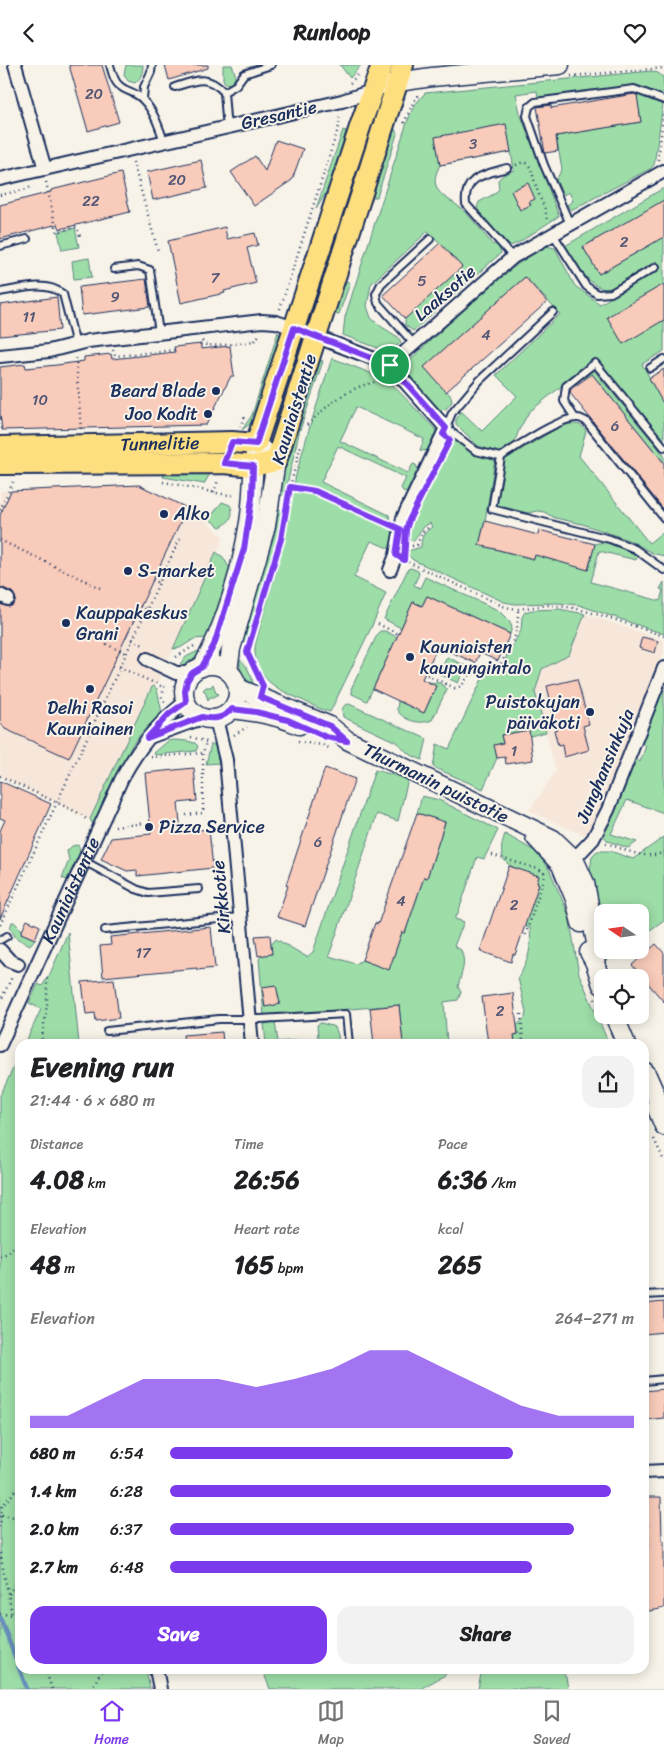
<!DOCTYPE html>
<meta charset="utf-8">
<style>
:root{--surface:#fff;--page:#f2f2f2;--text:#202124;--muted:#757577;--line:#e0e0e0;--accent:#7c3aed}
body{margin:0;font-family:Sriracha,sans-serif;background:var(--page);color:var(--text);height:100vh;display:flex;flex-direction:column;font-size:19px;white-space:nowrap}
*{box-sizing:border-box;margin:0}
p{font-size:16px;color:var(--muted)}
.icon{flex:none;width:28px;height:28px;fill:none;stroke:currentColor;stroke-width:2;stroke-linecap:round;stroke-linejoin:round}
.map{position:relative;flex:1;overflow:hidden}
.drawer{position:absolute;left:15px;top:974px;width:634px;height:635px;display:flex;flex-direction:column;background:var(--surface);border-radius:15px;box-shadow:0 2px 12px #0003}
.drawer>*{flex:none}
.needle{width:32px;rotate:283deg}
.buttons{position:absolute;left:594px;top:839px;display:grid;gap:10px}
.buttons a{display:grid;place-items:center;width:55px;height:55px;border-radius:10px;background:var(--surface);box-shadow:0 2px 12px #0003;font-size:25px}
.pin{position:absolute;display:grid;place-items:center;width:42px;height:42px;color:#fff;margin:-21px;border:2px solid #fff;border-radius:50%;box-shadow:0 1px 5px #0007}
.round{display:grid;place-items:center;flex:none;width:52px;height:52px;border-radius:15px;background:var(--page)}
.summary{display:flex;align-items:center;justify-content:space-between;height:85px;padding:0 15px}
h1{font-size:28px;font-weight:700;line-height:38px}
.metrics{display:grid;grid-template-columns:repeat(3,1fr);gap:8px;height:85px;padding:5px 15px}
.metrics div{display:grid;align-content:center}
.metrics b{font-size:25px;font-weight:700}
.metrics small{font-size:14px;font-weight:400}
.metrics p{font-size:14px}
.chart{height:140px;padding:10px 15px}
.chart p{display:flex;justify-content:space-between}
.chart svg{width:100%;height:90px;margin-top:5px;fill:var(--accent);opacity:.7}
.button{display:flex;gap:10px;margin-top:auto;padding:10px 15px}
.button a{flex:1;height:58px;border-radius:15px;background:var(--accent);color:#fff;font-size:20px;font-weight:700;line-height:58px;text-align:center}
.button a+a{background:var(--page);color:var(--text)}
ul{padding:0 15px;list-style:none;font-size:16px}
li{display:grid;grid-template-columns:80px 60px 1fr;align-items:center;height:38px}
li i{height:12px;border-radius:6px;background:var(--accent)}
header{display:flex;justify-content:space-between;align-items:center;height:65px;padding:0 15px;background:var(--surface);font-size:22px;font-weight:700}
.menu{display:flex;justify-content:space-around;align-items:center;height:70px;border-top:1px solid var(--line);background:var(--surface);font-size:14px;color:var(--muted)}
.menu a{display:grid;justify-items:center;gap:2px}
.menu .active{color:var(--accent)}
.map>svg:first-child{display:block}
</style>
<header><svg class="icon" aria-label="back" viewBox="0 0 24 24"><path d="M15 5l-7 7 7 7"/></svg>Runloop<svg class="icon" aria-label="heart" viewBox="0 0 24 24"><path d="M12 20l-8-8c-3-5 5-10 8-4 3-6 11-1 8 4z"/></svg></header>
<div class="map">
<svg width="664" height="1624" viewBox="0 0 664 1624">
<rect width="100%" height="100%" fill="#f7f3e8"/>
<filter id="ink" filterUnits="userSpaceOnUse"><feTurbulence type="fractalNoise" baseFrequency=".02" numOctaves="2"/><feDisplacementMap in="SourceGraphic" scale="10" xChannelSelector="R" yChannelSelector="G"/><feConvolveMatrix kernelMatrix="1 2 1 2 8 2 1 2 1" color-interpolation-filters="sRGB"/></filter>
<g filter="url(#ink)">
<g fill="#f7e7da">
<path d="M139,420L188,441L224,472L161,611L92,756L0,711V426Z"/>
<path d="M585,549L664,575V587L601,745L591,765L586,769H581L529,746L556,706L535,626L542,604L569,590Z"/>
</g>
<g fill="#9ddda7" stroke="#5c8682">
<path d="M126,0H143C143,8 141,13 135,18L128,16L124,9Z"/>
<path d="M223,0H232L235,8V14L230,19L225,18L223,14Z"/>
<path d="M340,0H361L350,13Z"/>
<path d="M651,6L658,8L663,12L664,26L661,29L633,21L538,33L537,26L516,29L520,48L559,151L518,178L510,181L489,161L477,143L479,137L494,129L499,124L498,115L503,110L514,105L511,87L440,100C436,108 433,115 437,123C440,131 452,136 458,141C472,152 482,167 493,180L497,178L501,188L413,266L405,260V254L440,178L428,166L371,219L367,241L371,253L382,262L398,272L401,277L393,285L386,286L343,270L345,252L407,57L414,41L425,28Z"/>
<path d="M636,28L663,40L654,100L650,104L571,145L567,140L573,136L569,127L563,130L556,115L562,104L556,71L641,57Z"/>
<path d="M392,63L395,64L397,69L377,132H373L371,127Z"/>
<path d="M343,65L346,66C339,94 333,120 316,144Z"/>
<path d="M662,124H664V137L583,182L599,209L664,172V286L642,299L664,338V377L596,294L529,347L519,365L513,381L501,388L478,381L456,359V355L461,346L482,366L517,331L496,310L560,249L525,212L425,302L451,331L452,337L446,344L439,345L407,308V301L411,294C454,254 495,210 546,181L555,183L575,221L600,239L660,203L656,196L608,225C586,221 577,198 565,181Z"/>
<path d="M75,163L79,182L62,185L58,167Z"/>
<path d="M89,193L92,212L74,214L72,196Z"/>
<path d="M346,216L350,218L339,249L333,248L344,217Z"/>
<path d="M278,267L281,273L257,348L251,358L242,365L252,350Z"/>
<path d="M332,293L388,315L436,365L437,369L430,385L421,386L420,385L424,374L356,342L340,376L408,408L413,399L416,400L418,405L408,426L404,428L401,423L406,413L338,381L321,417L389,450L393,471L390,483H388L371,476L354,512L386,528L371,563L330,647C321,645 312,640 304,636C277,624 253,614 255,580L282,482L296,410L310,361Z"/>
<path d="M318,295L323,296L299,368L285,428L280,432L279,431L283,404Z"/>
<path d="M593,304L664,390V398L592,309L585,314L583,312Z"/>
<path d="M285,320L283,342L269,373L268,372Z"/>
<path d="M570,359C577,359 582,359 586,366L579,391L649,478L664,466V491L652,488L633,477L612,469L582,459L555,453L544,447L537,446L528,448L496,440L504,395L559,362Z"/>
<path d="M453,374L474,390L495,395L485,456L479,480L533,494L535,490L588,504L595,479C607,474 622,484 634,489L637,492L636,495L599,486L591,517L660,536L663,525L660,524L664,517V569L579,540L557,538L515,539L504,537L413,495L407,489L408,486L421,482C421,472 424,467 432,462L430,458C421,463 419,468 414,476L409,475L408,466L411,454Z"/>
<path d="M211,407L204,419L163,412L164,408Z"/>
<path d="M222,437L230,440C235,449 230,458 220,462L209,454Z"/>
<path d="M277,443L281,445L282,450L276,479L248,574L241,580Z"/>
<path d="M216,487L223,492L230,504L222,533L207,573L194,574L180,583L173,584Z"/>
<path d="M411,503L418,506L419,509L414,520L420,523L425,512L498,545L509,556L512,562L510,569L427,531L422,541L413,537L401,563L384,554L408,504Z"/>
<path d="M559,544L585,549L569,590L542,604L535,627L546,667L530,671L501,670L503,678L495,680L497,693L483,724L433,702L437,679L449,684L483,612L501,602L521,565L522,552L525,547L532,545Z"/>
<path d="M380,566H385L397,572L367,636L352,629L351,624L378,568Z"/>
<path d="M198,586L200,587L193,598L184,600L180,599L186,592Z"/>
<path d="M447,592L466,601L458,618L439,609Z"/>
<path d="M239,594C247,600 253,611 253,622L241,607Z"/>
<path d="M428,617L440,618L447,624L432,655C420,660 404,656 397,645L398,636L424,648L436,621Z"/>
<path d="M664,618V748L627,735L611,769L637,777L628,783L608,776L602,769L635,693L640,697L646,681L641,676Z"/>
<path d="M213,619L216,628L219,629L214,632H210L208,635L205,626L203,625L206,622H211Z"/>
<path d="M154,621L157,624L162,648L144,665L132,680L95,757L92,758L90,754L152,622Z"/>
<path d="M349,639L427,674L422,695L409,689L396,677L343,652L342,644L345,640Z"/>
<path d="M174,675L187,676L195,678L198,681L196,686L155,690L154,688L168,676Z"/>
<path d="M211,679L217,681L219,698L206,699Z"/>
<path d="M375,705L408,714L398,756L377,749L329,891L356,899L362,895L389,904L402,867L405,868L424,812L427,813L445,757L417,748L422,731L439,735L498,765L484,794L477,792L458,848L455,854L464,857L454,881L461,885C467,900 461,907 458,922L461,927L458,935L444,937L447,979H403L399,940L264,951L259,894L276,874L307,892L313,887Z"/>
<path d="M505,769L538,788L550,806L569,851L579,909L609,979H515L514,970L518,969L517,960L525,953L526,947L518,913C528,897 532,883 530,863L524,861L539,819L537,818L539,811C514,803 493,801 505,769Z"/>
<path d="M664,772V855L640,872V848H602V885H622L604,898L589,813L592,791L597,786H610L633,794Z"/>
<path d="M77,780L79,781L80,788L67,815L62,813L69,795L67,786L72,781Z"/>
<path d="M12,857H14L22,865L21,868L35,874L30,880L16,873L10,863Z"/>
<path d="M68,867L79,979H25L41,944L29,938L38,919L42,921L50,909Z"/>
<path d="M275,957L278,977L318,973L317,960L321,958L335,962L338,970L339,979H266L264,959Z"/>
<path d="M20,989V1604H146L150,1624H0V1031Z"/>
<path d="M262,1604H451L445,1610L420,1624H270Z"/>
<path d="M482,1604H560L566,1612L568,1624H478Z"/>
</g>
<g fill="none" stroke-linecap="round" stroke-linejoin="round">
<path stroke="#6890bc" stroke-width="4.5" d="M0,1552L27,1624"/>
</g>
<g fill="#f8cbba" stroke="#1b2f5e">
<path d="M69,0H102L119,57L88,66Z"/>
<path d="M165,0H208V3L169,15Z"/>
<path d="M634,29L637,30L641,57L556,71L558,86L545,88L537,42L551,40V43Z"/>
<path d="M506,59L511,87L440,100L435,72Z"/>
<path d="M276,75L303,84L292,115L254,141L231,107L255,91L265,106Z"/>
<path d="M201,95L207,123L153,135L147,107Z"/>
<path d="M121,108L130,147L60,164L58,159L0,174V140L51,127V125Z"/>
<path d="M528,118L535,134L529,137L531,140L520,145L511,126Z"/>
<path d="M664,135V172L599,209L583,182Z"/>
<path d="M225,162L227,174L255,168L258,180L247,183L256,218L224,226L225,228L181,238L168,176Z"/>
<path d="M440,178L462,202L405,254L383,230Z"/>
<path d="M525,212L547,237L446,327L424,302Z"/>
<path d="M146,214L150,242L82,250L79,222Z"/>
<path d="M664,219V255L623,279L607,252Z"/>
<path d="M57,232L60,265L0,271V240Z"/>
<path d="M201,279V284L230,281L234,311H231L206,360L2,365L0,349V302L25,299L26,303L57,300L84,296V292L111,289L112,294L175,287L174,282Z"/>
<path d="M664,304V340L649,313Z"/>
<path d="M592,309L664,398V445L570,328L571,324Z"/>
<path d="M139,420L187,443L69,693L5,664L0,657V539L9,542L13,540L16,534L12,527L0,522V450L11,426Z"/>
<path d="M485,456L538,470L539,465L595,479L588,505L535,490L534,494L479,480Z"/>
<path d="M427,531L510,569L498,596L480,588L475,598L438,581L422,614L436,621L424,648L373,624L413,537L422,541Z"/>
<path d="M642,572L658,576L655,588L639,583Z"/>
<path d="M577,614L589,659L583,661L589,685L564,692L562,680L558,681L554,665L557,664L547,621Z"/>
<path d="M529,665L533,695L506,699L505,692L497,693L494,680L503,678L501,670Z"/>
<path d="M194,703L197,736L178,738L181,767L209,764L213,803L137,811V805L127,806L101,794L111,773L151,769L145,708Z"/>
<path d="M325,703L355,714L305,861L277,852L288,821L286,820Z"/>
<path d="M0,716L51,739L0,854V766L5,755L0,753Z"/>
<path d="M417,748L445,757L427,813L424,812L405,868L402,867L389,905L362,895L375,858L378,859Z"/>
<path d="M509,801L539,811L537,818L539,819L515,890L513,889L511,897L480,886Z"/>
<path d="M27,855L40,861L35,874L21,868Z"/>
<path d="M211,862L215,903L197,905V903L103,912L100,881L111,880L110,872Z"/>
<path d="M270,870L272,889L258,891L255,871Z"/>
<path d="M656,879L664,888V937L632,900Z"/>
<path d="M114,914L119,953L96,956L95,948L86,949L82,917Z"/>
<path d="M276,920L280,939L265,942L262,922Z"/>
<path d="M513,928L518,969L514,970L515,979H488L482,932Z"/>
<path d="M399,940L403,979H374L370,943Z"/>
<path d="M222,967L223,979H184L183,970Z"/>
<path d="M664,1237V1267L644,1269V1239Z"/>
<path d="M664,1324V1353L644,1355V1326Z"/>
<path d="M644,1432H661L662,1476H664V1543L644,1547V1483L649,1482L648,1460H644Z"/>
</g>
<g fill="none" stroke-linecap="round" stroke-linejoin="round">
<g stroke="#1b2f5e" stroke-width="10">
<g id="lane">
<path d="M110,0C112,7 114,17 120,21C127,27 137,27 143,35C154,46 159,62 164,76"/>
<path d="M175,22C196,15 207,9 224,27"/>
<path d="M143,34L144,22L151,7L152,0"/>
<path d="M228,62L226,53L224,27L236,20L244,9L271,0"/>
<path d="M507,103C486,109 463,111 466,139L513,192"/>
<path d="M570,159L544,100L527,51L529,42L535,37L634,24L664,35"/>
<path d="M553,169L586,221L597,229L611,228L656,202"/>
<path d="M0,181L27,174"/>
<path d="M114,204L138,201L150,205L159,268"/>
<path d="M0,227C20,224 46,215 63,229L76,280"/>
<path d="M414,279L378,238L376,229L381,219L430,174"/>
<path d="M650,303L664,294"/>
<path d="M575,353L564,336L566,321L595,298L664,382"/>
<path d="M501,392L476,386L446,363L452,348L480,315L553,247"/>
<path d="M664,453L586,356C583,355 581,353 578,353C562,351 515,382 501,392L492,444L610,474L635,484L664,505"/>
<path d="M84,796L136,824L148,828L199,824"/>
<path d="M105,865L240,852"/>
<path d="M0,875L7,871"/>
<path d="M107,966L219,954H260L346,949L349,979"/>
<path d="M644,1230L664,1229"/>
<path d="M644,1316L664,1314"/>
</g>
</g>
<g stroke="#1b2f5e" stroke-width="16">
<g id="street">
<path d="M15,0L45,104"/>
<path d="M0,114L342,36L372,26"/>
<path d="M0,291L49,286L88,276L262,256L276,257L294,263L390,300L513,192L664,106"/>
<path d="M390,505L396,490L403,453L446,363L390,300"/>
<path d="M0,530L8,534"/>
<path d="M147,594L176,608H192"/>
<path d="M216,654L226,695L252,979"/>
<path d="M152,671L202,653"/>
<path d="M568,797L574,794L593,774L608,745L664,603"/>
<path d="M0,885L10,896L18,899"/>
<path id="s1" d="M0,980L122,713C139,682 158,657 186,637"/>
<path d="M644,1407L664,1406"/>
<path d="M156,1604L160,1624"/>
</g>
</g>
<g stroke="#1b2f5e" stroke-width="21">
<g id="secondary">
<path d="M387,21L398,17L432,12L560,0"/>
<circle cx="211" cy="627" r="27"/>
<path d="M202,602C225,562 242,503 249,457C253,434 252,411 255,388"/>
<path d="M228,606L231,584L266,461L276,396L256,379"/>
<path d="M238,623L330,661L347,675L553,774L574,794L585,818L597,883L595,898"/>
<path d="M232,644C255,647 278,650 299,660"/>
<path d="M535,772L561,800L575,834L581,858"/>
<path d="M589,887L595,898L602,920"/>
<path d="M614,950L626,979"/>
<path d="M644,1006L646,1008L657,1033V1044L664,1061"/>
</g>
</g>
<g stroke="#1b2f5e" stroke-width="24">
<g id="primary">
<path id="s2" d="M0,382L232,377L256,379L361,59L382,0"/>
<path d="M0,399L224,398L253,401L276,396L403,0"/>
</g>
</g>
<g stroke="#1b2f5e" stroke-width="2.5" stroke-dasharray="1 4" stroke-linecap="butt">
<path d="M571,11L664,3"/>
<path d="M350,18L360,8"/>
<path d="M404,58L414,36L419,30"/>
<path d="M658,95L664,46"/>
<path d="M133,97L158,186"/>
<path d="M516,100L521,98H527C533,105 533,113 536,121C540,136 546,140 547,157"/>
<path d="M46,117L57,167L77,162L80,171"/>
<path d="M0,130L27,124L30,122"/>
<path d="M280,244L339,61L340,49"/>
<path d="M202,276C205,279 204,280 209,280C222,282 242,277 255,276L259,270"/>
<path d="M113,285L115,291L175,285"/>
<path d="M76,293L81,365"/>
<path d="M307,360C334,335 347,322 384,315"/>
<path d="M240,362L246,349"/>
<path d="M163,417C187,421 211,428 236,431"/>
<path d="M290,422L315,426L389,459"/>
<path d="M289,426L301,380"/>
<path d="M214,428L218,415"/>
<path d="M0,445L13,417"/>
<path d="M0,475L100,523"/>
<path d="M412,481L417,480L422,467L431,461"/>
<path d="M408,497L505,542L518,544L549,540L574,543L607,552L664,571"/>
<path d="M272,504L282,468"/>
<path d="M152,515L159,518"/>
<path d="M140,541L146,544"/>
<path d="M378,559L398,569"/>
<path d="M132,575L144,580"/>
<path d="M106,579L125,588"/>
<path d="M247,588L260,615"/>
<path d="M176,592L194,581"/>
<path d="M119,602L163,622"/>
<path d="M427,610L455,623L462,621C472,601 482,610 498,601C503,598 515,574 516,567C518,560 518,551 518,544"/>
<path d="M164,637L162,632L165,618"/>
<path d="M234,670L247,662"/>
<path d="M191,672L207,677"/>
<path d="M298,677L322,680L329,683"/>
<path d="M151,692L203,688L206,677"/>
<path d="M0,711L81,749L88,756"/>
<path d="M186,750L203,748V688"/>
<path d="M115,762L144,758"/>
<path d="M606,778C624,784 646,796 664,787"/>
<path d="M492,790L538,804L544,807L545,811L525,871"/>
<path d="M0,860L180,473"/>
<path d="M595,934L599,945"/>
<path d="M0,937L13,910"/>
<path d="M521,949L523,979"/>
<path d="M41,979L47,940V911"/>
<path d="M654,1074L664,1096"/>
<path d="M0,1191L8,1188L20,1176"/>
<path d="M2,1450L14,1452L20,1451"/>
<path d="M0,1462L2,1441L17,1424"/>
<path d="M0,1488L12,1549"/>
<path d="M9,1529L20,1510"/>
<path d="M0,1549L20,1550"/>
<path d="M45,1604L52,1624"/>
<path d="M91,1624L103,1604"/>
<path d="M513,1624V1620"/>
</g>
<use href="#lane" stroke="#f7f3e8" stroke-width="6"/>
<use href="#street" stroke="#f7f3e8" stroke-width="12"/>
<use href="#secondary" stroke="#f7f3e8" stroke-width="18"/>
<use href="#primary" stroke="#fedf80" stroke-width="20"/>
</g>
</g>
<g fill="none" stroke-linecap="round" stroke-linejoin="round" filter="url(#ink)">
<g stroke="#fff" stroke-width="10">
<path id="route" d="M294,263L390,300L446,363L443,369L450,375L409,455L406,465L404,495L396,490L400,464L315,426L290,422L281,474L247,587L263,621L260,632L330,661L347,676L326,672L288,655L256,647L232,644C223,653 215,655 202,652L147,673L169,649L186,637L185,626L187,616L192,608L202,602L214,580L244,484L252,433L253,401L224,398L232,377L256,379Z"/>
</g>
<use href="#route" stroke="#7c3aed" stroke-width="6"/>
</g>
<g fill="#1b2f5e" stroke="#f7f3e8" stroke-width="2">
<circle cx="216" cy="326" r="5"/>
<circle cx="208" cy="349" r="5"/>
<circle cx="164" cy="449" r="5"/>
<circle cx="128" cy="506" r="5"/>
<circle cx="66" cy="558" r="5"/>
<circle cx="410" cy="592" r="5"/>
<circle cx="90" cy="624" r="5"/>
<circle cx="590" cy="647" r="5"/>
<circle cx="149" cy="762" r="5"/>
</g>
<g text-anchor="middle" stroke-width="4" stroke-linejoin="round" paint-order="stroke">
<g font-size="15" fill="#525675">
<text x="94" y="34">20</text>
<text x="473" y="84">3</text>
<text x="177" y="120">20</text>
<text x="91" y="141">22</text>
<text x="624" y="182">2</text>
<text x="215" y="218">7</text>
<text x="422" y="221">5</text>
<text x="115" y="237">9</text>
<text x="29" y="257">11</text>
<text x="486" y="275">4</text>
<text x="40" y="340">10</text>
<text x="615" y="366">6</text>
<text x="514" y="691">1</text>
<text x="318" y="782">6</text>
<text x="401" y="841">4</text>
<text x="514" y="845">2</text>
<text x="143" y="893">17</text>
<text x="500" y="951">2</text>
</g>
<g font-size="18" fill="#1b2f5e" stroke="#f7f3e8">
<text transform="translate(279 50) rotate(-13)" y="6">Gresantie</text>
<text transform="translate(445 228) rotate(-41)" y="6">Laaksotie</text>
<text transform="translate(294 344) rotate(-73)" y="6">Kauniaistentie</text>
<text dy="6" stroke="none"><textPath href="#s2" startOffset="160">Tunnelitie</textPath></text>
<text transform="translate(605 701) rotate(-67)" y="6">Junghansinkuja</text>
<text transform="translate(436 718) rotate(26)" y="6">Thurmanin puistotie</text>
<text dy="6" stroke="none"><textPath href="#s1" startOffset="170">Kauniaistentie</textPath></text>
<text transform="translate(221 832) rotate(-95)" y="6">Kirkkotie</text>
</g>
<g font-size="18" fill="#1b2f5e" stroke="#f7f3e8" text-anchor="start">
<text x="206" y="332" text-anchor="end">Beard Blade</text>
<text x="198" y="355" text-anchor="end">Joo Kodit</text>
<text x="174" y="455">Alko</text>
<text x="138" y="512">S-market</text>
<text x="76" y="554">Kauppakeskus<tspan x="76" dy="21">Grani</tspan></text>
<text x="420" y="588">Kauniaisten<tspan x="420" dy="21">kaupungintalo</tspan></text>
<text x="580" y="643" text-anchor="end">Puistokujan<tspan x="580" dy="21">päiväkoti</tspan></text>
<text x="90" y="649" text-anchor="middle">Delhi Rasoi<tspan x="90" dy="21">Kauniainen</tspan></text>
<text x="159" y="768">Pizza Service</text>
</g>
</g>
</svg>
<div class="buttons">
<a><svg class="needle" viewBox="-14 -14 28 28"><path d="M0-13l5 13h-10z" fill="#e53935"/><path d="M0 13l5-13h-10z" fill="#757577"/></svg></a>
<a><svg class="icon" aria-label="locate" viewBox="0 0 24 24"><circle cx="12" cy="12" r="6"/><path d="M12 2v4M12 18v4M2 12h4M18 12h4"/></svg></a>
</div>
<div class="pin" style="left:390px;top:300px;background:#1e9e55"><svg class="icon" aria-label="arrive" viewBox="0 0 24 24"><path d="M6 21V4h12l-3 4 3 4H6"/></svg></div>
<section class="drawer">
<div class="summary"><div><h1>Evening run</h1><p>21:44 · 6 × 680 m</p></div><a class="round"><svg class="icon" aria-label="share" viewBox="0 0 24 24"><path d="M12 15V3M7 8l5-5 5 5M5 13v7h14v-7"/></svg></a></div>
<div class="metrics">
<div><p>Distance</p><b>4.08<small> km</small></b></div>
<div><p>Time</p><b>26:56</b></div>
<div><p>Pace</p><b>6:36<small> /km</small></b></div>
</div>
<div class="metrics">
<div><p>Elevation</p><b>48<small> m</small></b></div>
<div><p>Heart rate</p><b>165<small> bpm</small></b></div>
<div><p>kcal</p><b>265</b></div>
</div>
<div class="chart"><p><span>Elevation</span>264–271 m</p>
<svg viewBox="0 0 160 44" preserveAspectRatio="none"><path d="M0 44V38L10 38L20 29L30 20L40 20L50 20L60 24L70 20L80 15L90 6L100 6L110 15L120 24L130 33L140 38L150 38L160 38V44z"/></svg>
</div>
<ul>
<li><b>680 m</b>6:54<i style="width:74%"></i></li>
<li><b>1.4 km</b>6:28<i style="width:95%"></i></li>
<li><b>2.0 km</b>6:37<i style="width:87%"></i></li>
<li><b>2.7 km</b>6:48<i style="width:78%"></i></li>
</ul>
<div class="button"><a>Save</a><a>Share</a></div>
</section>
</div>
<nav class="menu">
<a class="active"><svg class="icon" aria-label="home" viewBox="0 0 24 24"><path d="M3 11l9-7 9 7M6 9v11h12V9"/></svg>Home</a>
<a><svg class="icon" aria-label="map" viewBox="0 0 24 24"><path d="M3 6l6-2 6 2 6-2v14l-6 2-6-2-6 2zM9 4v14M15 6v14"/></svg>Map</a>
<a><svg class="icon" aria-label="saved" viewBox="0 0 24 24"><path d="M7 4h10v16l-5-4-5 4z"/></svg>Saved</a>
</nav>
